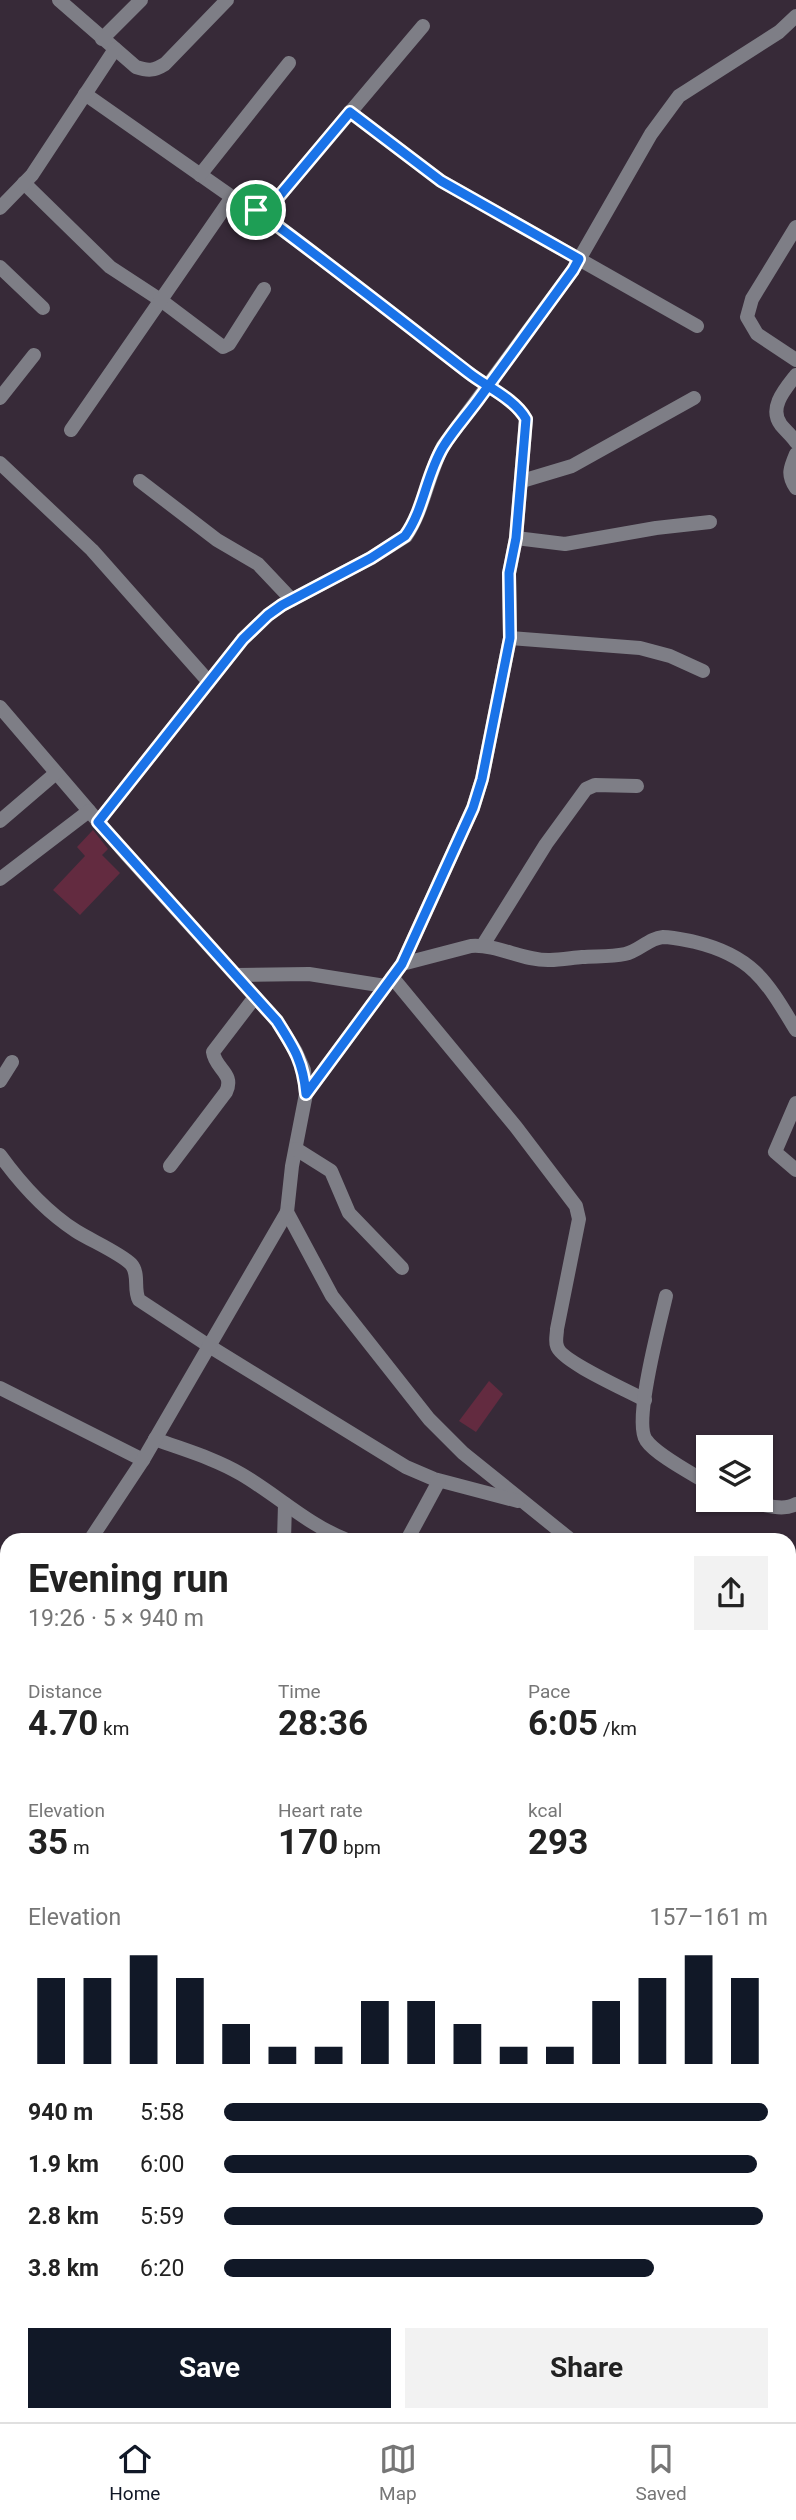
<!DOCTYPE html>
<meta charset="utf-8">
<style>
:root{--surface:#fff;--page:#f2f2f2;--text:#222;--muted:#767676;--line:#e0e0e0;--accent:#111827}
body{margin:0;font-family:Roboto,sans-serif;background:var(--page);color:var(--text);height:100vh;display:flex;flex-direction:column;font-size:26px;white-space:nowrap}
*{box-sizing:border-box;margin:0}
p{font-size:23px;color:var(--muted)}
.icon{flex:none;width:38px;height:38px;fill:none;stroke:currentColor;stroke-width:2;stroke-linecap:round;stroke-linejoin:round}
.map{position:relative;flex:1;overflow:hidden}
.panel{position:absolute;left:0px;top:1533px;width:796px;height:889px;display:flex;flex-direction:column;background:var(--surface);border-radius:21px 21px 0 0;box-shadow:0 2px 5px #0004}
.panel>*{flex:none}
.controls{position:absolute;left:696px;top:1435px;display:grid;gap:14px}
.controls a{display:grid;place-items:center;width:77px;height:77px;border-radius:0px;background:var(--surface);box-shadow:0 2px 5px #0004;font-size:35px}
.pin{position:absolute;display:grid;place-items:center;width:60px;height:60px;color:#fff;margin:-30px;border:4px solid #fff;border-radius:50%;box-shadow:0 2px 7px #0007}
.round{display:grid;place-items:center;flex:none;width:74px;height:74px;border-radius:0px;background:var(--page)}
.head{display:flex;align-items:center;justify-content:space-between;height:119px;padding:0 28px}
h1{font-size:38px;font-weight:700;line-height:52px}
.stats{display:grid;grid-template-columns:repeat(3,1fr);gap:10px;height:119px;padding:7px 28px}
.stats div{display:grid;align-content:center}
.stats b{font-size:35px;font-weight:700}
.stats small{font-size:19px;font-weight:400}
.stats p{font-size:19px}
.chart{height:196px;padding:14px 28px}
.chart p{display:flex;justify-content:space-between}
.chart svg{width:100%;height:126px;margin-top:7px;stroke:var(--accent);stroke-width:6}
.action{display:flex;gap:14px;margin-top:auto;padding:14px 28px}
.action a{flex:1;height:80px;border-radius:0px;background:var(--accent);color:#fff;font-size:28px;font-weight:700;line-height:80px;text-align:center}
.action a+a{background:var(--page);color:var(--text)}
ul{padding:0 28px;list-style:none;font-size:23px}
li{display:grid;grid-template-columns:112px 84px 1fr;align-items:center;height:52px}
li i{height:18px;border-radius:9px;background:var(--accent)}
.menu{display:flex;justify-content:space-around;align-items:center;height:98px;border-top:2px solid var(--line);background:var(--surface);font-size:19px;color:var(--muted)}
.menu a{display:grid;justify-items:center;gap:4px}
.menu .on{color:var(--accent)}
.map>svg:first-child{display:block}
</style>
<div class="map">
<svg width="796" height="2422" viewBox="0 0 796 2422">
<rect width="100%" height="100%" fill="#372a38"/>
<g fill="#632b40">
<path d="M93,830L108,849L102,855L120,873L80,915L53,890L85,856L77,847Z"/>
<path d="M489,1381L503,1394L476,1432L459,1421Z"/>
</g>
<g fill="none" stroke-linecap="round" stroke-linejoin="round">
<g stroke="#7e7e86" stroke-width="14">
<path d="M59,0L136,67C148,71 154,71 165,64L227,0"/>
<path d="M102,39L141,0"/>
<path d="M85,94L232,197L256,210L276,200L423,26"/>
<path d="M350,112L441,181L697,326"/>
<path d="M200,175L289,63"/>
<path d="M24,183L110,267L162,301L223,347L229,344L264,289"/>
<path d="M0,208L32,175L115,49"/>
<path d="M256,210C328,263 398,318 469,373C487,387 515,399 526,419L516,538L509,574L510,638L482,779L473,808L402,964L306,1094"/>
<path d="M796,227L752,299L747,317L757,334L796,360"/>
<path d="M0,267L43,308"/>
<path d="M796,375C785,389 768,408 781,425C786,431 792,436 796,442"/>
<path d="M0,398L34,355"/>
<path d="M71,430L232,197"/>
<path d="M796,454C790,468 787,475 796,488"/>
<path d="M0,463L92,550L209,682"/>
<path d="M140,481L217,540L258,564L292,600"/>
<path d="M522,481L572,466L694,398"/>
<path d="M516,538L565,544L656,528L710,522"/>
<path d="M510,638L640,648L670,656L703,671"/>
<path d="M0,707L126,854L277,1021L296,1052L304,1070L306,1094L292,1166L287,1212L332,1296L429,1419L463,1453L571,1540"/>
<path d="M0,821L56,773"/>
<path d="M98,822L243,639L268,615L282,605L371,558L406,536C424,509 428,475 443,446L573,270L651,134L679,96L779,32L796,16"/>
<path d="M0,879L89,811"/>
<path d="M483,945L546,844L586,789L595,785L637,786"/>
<path d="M402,964L471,946C498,944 523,961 550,960C560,960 571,958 582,957C596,956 611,957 625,954C639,951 649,938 663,937C674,937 685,940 695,942C753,956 767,982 796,1030"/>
<path d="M236,975L309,974L385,986"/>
<path d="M392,977L516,1127L576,1206L579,1219L557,1329C557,1334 555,1341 557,1346C560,1361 629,1391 645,1400"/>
<path d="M0,1081L12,1062"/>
<path d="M796,1103L775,1152L796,1170"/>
<path d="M296,1149L331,1171L349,1213L402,1268"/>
<path d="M0,1155C21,1184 45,1211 76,1231C90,1240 120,1253 131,1264C140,1274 133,1289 139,1300L209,1346L406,1467L434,1479L518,1501"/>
<path d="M170,1166L226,1092C235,1073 215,1069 213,1052L255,997"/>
<path d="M666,1296C660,1322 633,1422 646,1440C656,1455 693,1474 709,1484"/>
<path d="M0,1388L143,1460"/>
<path d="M155,1439C184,1450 214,1458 241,1474C277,1495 308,1525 347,1540"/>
<path d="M746,1500C760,1504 783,1512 796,1504"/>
<path d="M90,1540L143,1460L287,1212"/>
<path d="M284,1540L285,1504"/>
<path d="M407,1540L439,1481"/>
<path d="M789,1589L796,1584"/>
<path d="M0,1655L7,1659"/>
<path d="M0,1692L7,1677"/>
<path d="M789,1708L796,1713"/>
<path d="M0,1727L7,1732"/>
<path d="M0,1795L7,1801"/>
<path d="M789,1940L796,1945"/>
<path d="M0,2102L7,2108"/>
<path d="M789,2274L796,2278"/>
<path d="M0,2395L7,2386"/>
<path d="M789,2402L796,2406"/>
<path d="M303,2415L313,2422"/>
<path d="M554,2415L563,2422"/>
</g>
<path stroke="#7e7e86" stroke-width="14" d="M789,2176L796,2180"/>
<g stroke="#abaab8" stroke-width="14">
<path d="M789,2004L796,1995"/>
<path d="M481,2422L488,2415"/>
</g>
</g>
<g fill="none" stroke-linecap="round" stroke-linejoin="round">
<g stroke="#fff" stroke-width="14">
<path id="route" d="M256,210C328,263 398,318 469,373C487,387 515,399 526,419L516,538L509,573L510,638L482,779L473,808L402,964L306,1094C303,1061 294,1048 277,1021L98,822L243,639L268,615L282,605L371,558L405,536C424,510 426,475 443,447C454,429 469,413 481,396C512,354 542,312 573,270L579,259L441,181L350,112L276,200L256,210"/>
</g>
<use href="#route" stroke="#1a73e8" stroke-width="9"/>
</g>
</svg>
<div class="controls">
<a><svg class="icon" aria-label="layers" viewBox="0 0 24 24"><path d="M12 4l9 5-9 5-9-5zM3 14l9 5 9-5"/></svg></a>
</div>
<div class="pin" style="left:256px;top:210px;background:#1e9e55"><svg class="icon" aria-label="arrive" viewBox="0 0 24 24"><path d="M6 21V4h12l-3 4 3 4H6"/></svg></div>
<section class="panel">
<div class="head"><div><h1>Evening run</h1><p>19:26 · 5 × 940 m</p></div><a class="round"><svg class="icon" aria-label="share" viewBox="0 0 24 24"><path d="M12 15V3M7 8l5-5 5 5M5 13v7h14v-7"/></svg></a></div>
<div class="stats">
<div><p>Distance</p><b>4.70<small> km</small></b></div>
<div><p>Time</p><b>28:36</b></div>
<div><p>Pace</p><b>6:05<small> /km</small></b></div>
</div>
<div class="stats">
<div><p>Elevation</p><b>35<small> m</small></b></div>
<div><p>Heart rate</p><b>170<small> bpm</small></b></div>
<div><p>kcal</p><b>293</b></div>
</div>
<div class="chart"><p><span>Elevation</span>157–161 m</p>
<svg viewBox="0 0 160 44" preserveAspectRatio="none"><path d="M5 44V14M15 44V14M25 44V6M35 44V14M45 44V30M55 44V38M65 44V38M75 44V22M85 44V22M95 44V30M105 44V38M115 44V38M125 44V22M135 44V14M145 44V6M155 44V14"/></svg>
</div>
<ul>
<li><b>940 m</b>5:58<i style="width:100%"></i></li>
<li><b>1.9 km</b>6:00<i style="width:98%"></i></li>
<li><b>2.8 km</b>5:59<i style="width:99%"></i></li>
<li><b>3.8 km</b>6:20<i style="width:79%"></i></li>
</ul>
<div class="action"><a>Save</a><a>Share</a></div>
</section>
</div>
<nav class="menu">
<a class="on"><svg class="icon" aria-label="home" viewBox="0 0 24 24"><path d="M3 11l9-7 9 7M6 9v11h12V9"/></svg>Home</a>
<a><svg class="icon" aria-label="map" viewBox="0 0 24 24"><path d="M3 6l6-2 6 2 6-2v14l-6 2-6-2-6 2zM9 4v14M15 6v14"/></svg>Map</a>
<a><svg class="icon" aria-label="saved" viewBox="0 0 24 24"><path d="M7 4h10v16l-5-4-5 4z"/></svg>Saved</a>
</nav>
